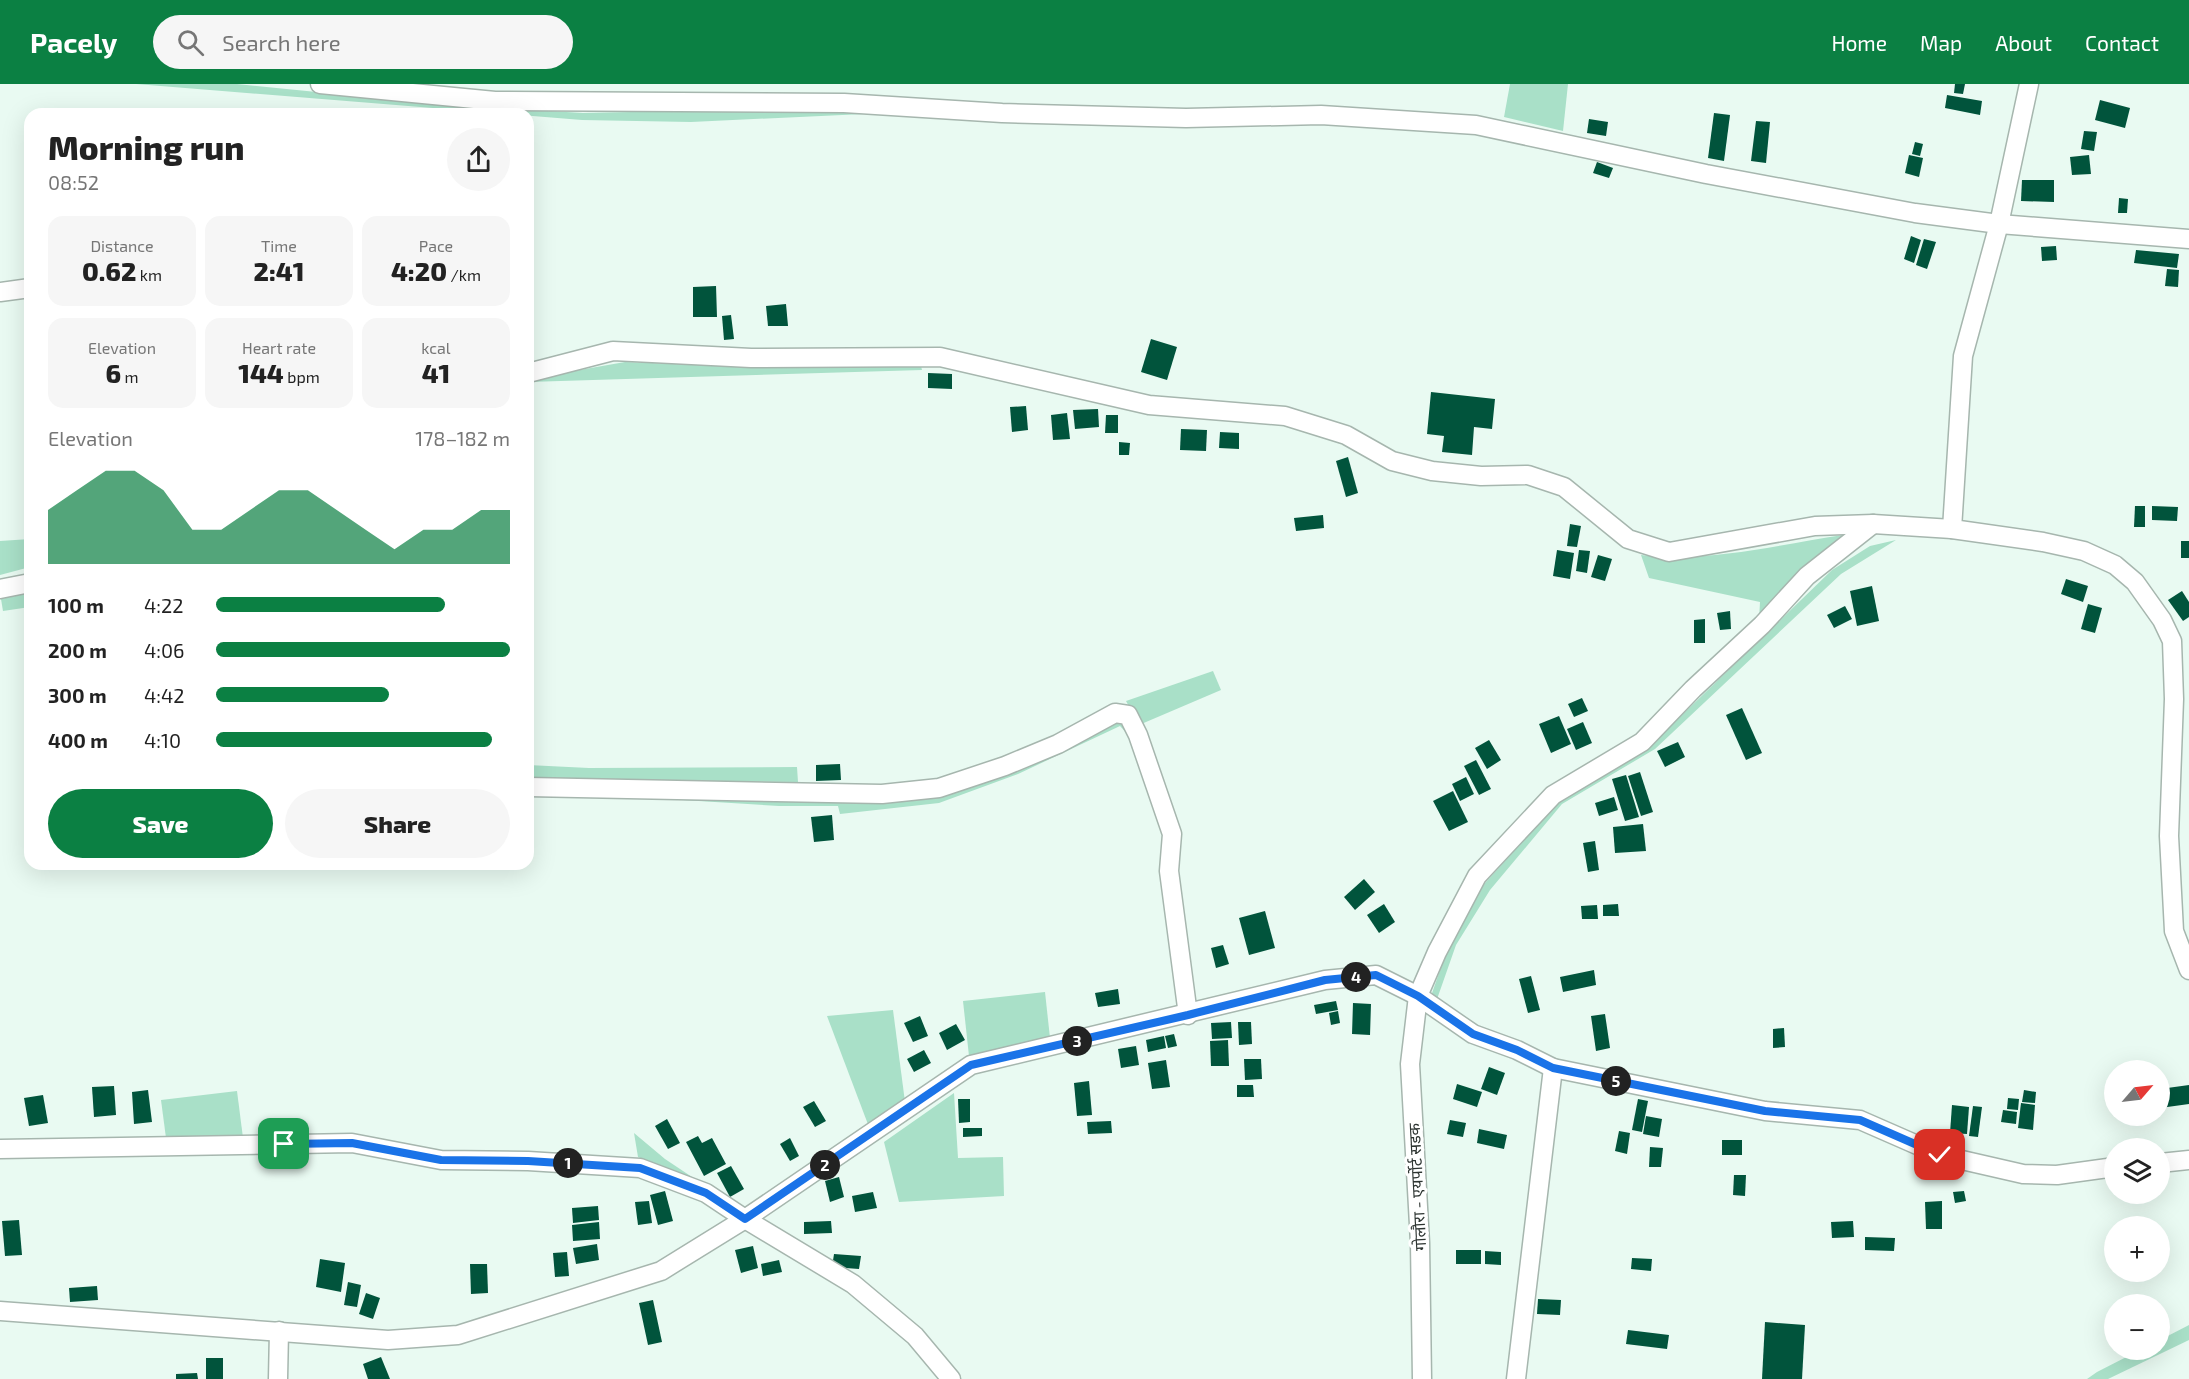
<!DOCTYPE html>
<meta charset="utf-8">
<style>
:root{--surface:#fff;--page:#f6f6f6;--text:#222;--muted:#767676;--accent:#0b8043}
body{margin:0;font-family:"Exo 2","Noto Sans Devanagari",sans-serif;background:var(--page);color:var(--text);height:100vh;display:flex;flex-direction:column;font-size:22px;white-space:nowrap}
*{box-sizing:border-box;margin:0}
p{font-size:20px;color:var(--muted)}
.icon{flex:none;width:33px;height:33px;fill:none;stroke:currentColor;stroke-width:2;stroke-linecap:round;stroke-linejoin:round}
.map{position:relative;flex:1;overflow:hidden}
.sheet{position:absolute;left:24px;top:24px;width:510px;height:762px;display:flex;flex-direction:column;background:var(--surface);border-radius:18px;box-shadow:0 6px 24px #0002}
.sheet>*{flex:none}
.needle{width:39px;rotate:62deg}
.controls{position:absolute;left:2104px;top:976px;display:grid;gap:12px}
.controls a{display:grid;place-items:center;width:66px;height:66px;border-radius:50%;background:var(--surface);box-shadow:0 6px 24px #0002;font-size:30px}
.pin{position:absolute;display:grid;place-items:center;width:51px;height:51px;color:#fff;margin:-26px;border-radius:12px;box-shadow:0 3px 9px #0006}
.km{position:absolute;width:30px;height:30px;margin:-15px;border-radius:50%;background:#222;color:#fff;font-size:16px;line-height:30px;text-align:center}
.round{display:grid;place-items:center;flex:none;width:63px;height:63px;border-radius:32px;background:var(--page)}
.overview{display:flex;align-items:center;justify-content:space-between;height:102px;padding:0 24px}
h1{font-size:33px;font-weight:800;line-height:45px}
.figures{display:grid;grid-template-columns:repeat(3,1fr);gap:9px;height:102px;padding:6px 24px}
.figures div{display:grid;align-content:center;border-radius:15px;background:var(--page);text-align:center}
.figures b{font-size:26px;font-weight:800}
.figures small{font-size:16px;font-weight:400}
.figures p{font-size:16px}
.chart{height:168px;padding:12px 24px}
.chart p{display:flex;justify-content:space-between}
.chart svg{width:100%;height:108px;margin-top:6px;fill:var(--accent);opacity:.7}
.button{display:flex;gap:12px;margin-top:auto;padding:12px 24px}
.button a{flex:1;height:69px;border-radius:36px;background:var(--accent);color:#fff;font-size:24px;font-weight:800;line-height:69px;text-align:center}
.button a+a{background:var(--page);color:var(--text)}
ul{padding:0 24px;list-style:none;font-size:20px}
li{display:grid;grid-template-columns:96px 72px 1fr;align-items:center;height:45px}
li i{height:15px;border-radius:8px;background:var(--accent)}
header{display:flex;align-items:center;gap:36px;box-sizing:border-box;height:84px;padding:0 30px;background:var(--accent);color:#fff}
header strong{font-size:28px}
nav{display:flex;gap:33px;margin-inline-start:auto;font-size:21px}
.search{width:420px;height:54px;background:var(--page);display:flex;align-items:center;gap:15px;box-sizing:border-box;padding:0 21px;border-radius:33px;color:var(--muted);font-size:22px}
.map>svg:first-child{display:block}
</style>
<header>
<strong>Pacely</strong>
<div class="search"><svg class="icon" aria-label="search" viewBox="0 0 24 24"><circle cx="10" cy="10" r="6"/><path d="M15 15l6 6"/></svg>Search here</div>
<nav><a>Home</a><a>Map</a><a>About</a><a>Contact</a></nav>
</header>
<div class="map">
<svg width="2189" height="1295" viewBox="0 0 2189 1295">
<rect width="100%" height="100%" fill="#e9faf2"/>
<g fill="#a9e0c8">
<path d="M136,0H237L447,21L583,29L823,24L864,30L691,38L582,36Z"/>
<path d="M1510,0H1568L1563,47L1504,33Z"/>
<path d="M625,278L734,282H921L922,286L528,298V295Z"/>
<path d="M1843,451L1804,486L1759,536L1760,518L1649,494L1641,471C1708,479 1777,461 1843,451Z"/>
<path d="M30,455V483L0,491V457Z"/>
<path d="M1896,456L1841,490L1655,665L1562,720L1490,806L1456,861L1436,918L1431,912L1451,855L1485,799L1559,718L1652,660L1832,486L1870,462Z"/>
<path d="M30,509V523L3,527L1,515Z"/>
<path d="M1213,587L1221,606L1139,641L1126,617Z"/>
<path d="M1115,634L1126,637L1133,656L1120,642L1018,690L939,719L840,730L838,722H779L633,713L939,710Z"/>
<path d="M528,681L589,684L797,683L798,698L528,697Z"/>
<path d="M1045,908L1050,954L969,972L963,917Z"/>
<path d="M893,926L905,1018L869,1043L827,932Z"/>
<path d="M237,1007L243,1054H166L161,1016Z"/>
<path d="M954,1009L958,1074L1003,1073L1004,1112L899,1118L884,1058Z"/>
<path d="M634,1049L665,1075L710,1105L638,1073Z"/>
<path d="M2189,1241V1256L2108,1295H2087L2097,1288L2140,1266H2160V1256Z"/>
</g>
<g fill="#01543c">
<path d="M1955,0H1965L1963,10L1954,9Z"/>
<path d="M1947,11L1982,17L1980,31L1945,24Z"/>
<path d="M2100,16L2130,24L2125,44L2095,36Z"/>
<path d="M1714,29L1730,31L1724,77L1708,74Z"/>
<path d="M1589,35L1608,38L1606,52L1587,49Z"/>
<path d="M1756,37L1770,38L1766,79L1751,77Z"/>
<path d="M2084,47L2097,48L2094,67L2081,65Z"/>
<path d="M1915,58L1923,60L1920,72L1912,70Z"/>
<path d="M1909,71L1923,74L1919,93L1905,89Z"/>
<path d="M2089,71L2091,90L2072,91L2070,73Z"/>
<path d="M1597,78L1613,84L1609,94L1593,89Z"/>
<path d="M2022,96H2054V118L2021,117Z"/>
<path d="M2119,114L2128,115L2127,129H2118Z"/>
<path d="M1911,152L1921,156L1914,179L1904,175Z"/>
<path d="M1924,155L1936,158L1927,185L1916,181Z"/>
<path d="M2056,162L2057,176L2042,177L2041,163Z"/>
<path d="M2136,166L2179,170L2177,184L2134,179Z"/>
<path d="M2167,185L2179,186L2178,203L2165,202Z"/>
<path d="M716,202L717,233H693V203Z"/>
<path d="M786,220L788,242H768L766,222Z"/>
<path d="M731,231L734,255L724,256L722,232Z"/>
<path d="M1151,255L1177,263L1167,296L1141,288Z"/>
<path d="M928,289L952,290V305L928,304Z"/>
<path d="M1431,308L1495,315L1492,345L1474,343L1472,371L1442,368L1444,352L1427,350Z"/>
<path d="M1026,322L1028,346L1012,348L1010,323Z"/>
<path d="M1098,325L1099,343L1075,345L1073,326Z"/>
<path d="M1067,329L1070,355L1053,356L1051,331Z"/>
<path d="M1106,331H1118V349H1105Z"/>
<path d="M1181,345L1207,346L1206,367L1180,366Z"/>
<path d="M1220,348L1239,349V365L1219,364Z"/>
<path d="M1119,358L1130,359L1129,371H1119Z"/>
<path d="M1348,373L1358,409L1346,413L1336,377Z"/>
<path d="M2135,422H2145V443H2134Z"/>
<path d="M2152,422L2178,423L2177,437L2152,436Z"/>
<path d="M1323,431L1324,444L1296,447L1294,434Z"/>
<path d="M1570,440L1581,442L1577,463L1567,462Z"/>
<rect x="2181" y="457" width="8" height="17"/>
<path d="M1557,466L1574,469L1570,495L1553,492Z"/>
<path d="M1579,466L1590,467L1587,489L1576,487Z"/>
<path d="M1598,471L1612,475L1605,497L1591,493Z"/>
<path d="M2066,495L2088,502L2083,518L2061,510Z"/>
<path d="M1872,502L1879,537L1857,542L1850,507Z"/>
<path d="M2182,507L2189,518V533L2183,537L2168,516Z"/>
<path d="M2088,520L2102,524L2095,549L2081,545Z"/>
<path d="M1845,522L1852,535L1834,544L1827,531Z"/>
<path d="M1730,527L1731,545L1720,546L1717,529Z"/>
<path d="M1705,535V559H1694V536Z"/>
<path d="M1582,614L1588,627L1574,633L1568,620Z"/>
<path d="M1742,624L1762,669L1746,676L1726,631Z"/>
<path d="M1559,632L1571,660L1551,669L1539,640Z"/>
<path d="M1583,638L1592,659L1576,666L1567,645Z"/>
<path d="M1489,656L1501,676L1487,685L1475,664Z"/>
<path d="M1678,658L1685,673L1665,683L1657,667Z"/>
<path d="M1476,676L1491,705L1479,711L1464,682Z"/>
<path d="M840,680L841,696L816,697V681Z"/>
<path d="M1640,688L1653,728L1641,732L1628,692Z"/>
<path d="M1626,691L1639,733L1625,737L1612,695Z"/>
<path d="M1466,693L1474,710L1460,717L1452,700Z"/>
<path d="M1453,707L1468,738L1449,747L1433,717Z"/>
<path d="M1614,713L1618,726L1599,732L1595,719Z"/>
<path d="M832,731L834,756L814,758L811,733Z"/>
<path d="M1643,740L1646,767L1615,769L1613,743Z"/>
<path d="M1595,757L1599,786L1588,788L1583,759Z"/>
<path d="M1364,795L1375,808L1355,826L1344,813Z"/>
<path d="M1384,820L1395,838L1379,849L1367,831Z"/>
<path d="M1618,820L1619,832H1603V821Z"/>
<path d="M1597,821L1598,835H1582L1581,822Z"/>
<path d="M1265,827L1275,864L1249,871L1239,834Z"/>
<path d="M1223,861L1229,880L1216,884L1211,864Z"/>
<path d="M1594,886L1596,901L1563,908L1560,893Z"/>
<path d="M1531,892L1540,926L1528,929L1519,895Z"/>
<path d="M1118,905L1120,920L1098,923L1095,909Z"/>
<path d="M1336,917L1338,926L1316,930L1314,921Z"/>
<path d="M1353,919L1371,920L1370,951L1352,950Z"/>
<path d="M1338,927L1340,939L1331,941L1329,929Z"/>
<path d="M1605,930L1610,964L1596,967L1591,932Z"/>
<path d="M920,932L928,952L913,958L904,939Z"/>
<path d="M1231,938L1232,954L1212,955L1211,939Z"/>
<path d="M1238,938H1251L1252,960L1239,961Z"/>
<path d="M956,940L965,956L947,966L939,949Z"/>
<path d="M1784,944L1785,963L1773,964V945Z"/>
<path d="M1174,950L1177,962L1168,964L1165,952Z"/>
<path d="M1164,952L1166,964L1148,968L1146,956Z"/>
<path d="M1228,956L1229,982H1211L1210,957Z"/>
<path d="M1136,962L1139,981L1121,984L1118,965Z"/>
<path d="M924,966L931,979L914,988L907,975Z"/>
<path d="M1244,975H1261L1262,995L1245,996Z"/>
<path d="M1166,976L1170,1003L1152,1005L1148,979Z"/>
<path d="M1489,983L1505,989L1497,1011L1481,1005Z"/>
<path d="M1089,997L1092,1031L1077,1032L1074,999Z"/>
<path d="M1457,1000L1482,1008L1477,1023L1453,1015Z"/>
<path d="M1237,1001H1253L1254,1013H1237Z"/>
<path d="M2189,1001V1020L2160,1024V1005Z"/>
<path d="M114,1002L116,1031L94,1033L92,1003Z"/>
<path d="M148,1006L152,1038L134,1040L132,1008Z"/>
<path d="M2024,1006L2036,1008L2035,1019L2022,1018Z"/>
<path d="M43,1011L48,1039L29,1042L24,1014Z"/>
<path d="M2008,1014L2019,1015L2018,1026L2007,1025Z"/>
<path d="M958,1015H970V1038L959,1039Z"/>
<path d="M1638,1015L1648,1017L1642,1048L1632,1046Z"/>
<path d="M814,1017L826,1037L815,1043L803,1023Z"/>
<path d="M2021,1019L2035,1021L2033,1046L2018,1044Z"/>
<path d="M1952,1021L1969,1023L1967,1050L1950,1049Z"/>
<path d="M1973,1022L1982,1023L1978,1053L1969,1052Z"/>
<path d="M2003,1026L2017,1028L2016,1040L2001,1038Z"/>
<path d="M1646,1032L1662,1035L1659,1053L1643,1050Z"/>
<path d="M667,1035L680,1059L668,1065L655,1042Z"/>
<path d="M1450,1036L1466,1039L1463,1053L1447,1050Z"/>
<path d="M1111,1037L1112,1049L1088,1050L1087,1038Z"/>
<path d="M963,1044H982V1052L963,1053Z"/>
<path d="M1479,1045L1507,1051L1504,1065L1477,1059Z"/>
<path d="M1619,1047L1630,1049L1627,1070L1615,1067Z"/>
<path d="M698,1052L702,1059L712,1054L726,1080L704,1092L686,1058Z"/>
<path d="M790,1054L799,1072L790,1077L780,1060Z"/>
<rect x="1722" y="1056" width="20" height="15"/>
<path d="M1650,1063L1663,1064L1661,1083H1649Z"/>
<path d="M731,1082L744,1105L730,1113L717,1089Z"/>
<path d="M1734,1091H1746L1745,1112L1733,1111Z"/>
<path d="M839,1093L844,1113L830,1118L825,1097Z"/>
<path d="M665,1107L673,1137L658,1141L650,1111Z"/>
<path d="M1964,1107L1966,1117L1955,1119L1953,1108Z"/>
<path d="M873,1108L877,1124L855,1128L852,1112Z"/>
<path d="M649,1117L652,1139L638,1141L635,1118Z"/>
<path d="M1942,1117V1145H1926L1925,1118Z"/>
<path d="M598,1122L599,1136L573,1139L572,1124Z"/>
<path d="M19,1136L22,1171L5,1172L2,1137Z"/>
<path d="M831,1137L832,1149L804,1150V1138Z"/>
<path d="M1853,1137L1854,1153L1832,1154L1831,1138Z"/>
<path d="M599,1138L600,1155L573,1157L572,1141Z"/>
<path d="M1865,1153L1895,1154L1894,1167L1865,1166Z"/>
<path d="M597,1160L599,1176L576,1180L573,1164Z"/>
<path d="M753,1162L758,1184L741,1189L735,1166Z"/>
<rect x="1456" y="1166" width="25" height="14"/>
<path d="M1485,1167L1501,1168V1181L1485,1180Z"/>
<path d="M567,1168L569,1192L555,1193L553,1169Z"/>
<path d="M834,1170L861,1172L859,1185L832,1183Z"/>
<path d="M1632,1174L1652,1175L1651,1187L1631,1185Z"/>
<path d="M320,1175L345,1179L341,1208L316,1203Z"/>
<path d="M779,1176L782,1188L763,1192L761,1180Z"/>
<path d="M470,1180H487L488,1209L471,1210Z"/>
<path d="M348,1198L361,1201L357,1223L344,1221Z"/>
<path d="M97,1202L98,1216L70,1218L69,1204Z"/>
<path d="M366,1209L380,1214L373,1235L359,1230Z"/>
<path d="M1538,1215L1561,1216L1560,1231L1537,1230Z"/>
<path d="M653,1216L662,1258L648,1261L639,1219Z"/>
<path d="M1765,1238L1805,1241L1802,1295H1762Z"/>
<path d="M1628,1246L1669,1251L1667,1265L1626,1260Z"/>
<path d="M381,1273L390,1295H368L363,1280Z"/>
<rect x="206" y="1274" width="17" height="21"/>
<path d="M197,1289L198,1295H176V1290Z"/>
</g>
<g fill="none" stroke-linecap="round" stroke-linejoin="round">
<g stroke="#a6b6ae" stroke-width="21">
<g id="street">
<path d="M320,0L495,17L844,19L1002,29L1186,34L1321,31L1476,41L1706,90L1915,129L1999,140L2189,155"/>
<path d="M2029,0L1999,140L1963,272L1952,445L2043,458L2084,467L2115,481L2135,498L2162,536L2172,557L2174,615L2169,752L2174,847L2189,886"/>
<path d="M0,208L30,204"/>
<path d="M528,289L613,267L751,274L940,273L1149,321L1285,332L1346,351L1392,377L1432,387L1481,392L1528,391L1564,403L1628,455L1669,468L1815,442L1873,440L1952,445"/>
<path d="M0,505L30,499"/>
<path d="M528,703L882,710L939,704L1005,682L1058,660L1115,629L1128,631L1138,651L1172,750L1169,787L1188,931"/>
<path d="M0,1065L352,1059L441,1076L528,1077L640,1084L706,1109L745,1135L853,1200L915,1252L951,1295"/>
<path d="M2160,1079L2189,1076"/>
<path d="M0,1227L388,1256L458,1251L661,1187L745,1135L971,981L1325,896L1376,891L1418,912L1473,950L1517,966L1553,984L1765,1027L1860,1036L1940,1071L2023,1090L2057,1091L2115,1083"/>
<path d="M278,1295L279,1247"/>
<path d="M1422,1295L1420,1159L1410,980L1418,912L1437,868L1477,792L1553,711L1642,658L1693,605L1762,541L1807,492L1873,440"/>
<path d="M1516,1295L1553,984"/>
</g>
</g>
<use href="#street" stroke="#fff" stroke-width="18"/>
</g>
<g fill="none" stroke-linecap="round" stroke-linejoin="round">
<g stroke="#fff" stroke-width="12">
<path id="route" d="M284,1060L352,1059L441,1076L528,1077L640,1084L706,1109L745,1135L971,981L1188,931L1325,896L1376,891L1418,912L1473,950L1517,966L1553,984L1765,1027L1860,1036L1940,1071"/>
</g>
<use href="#route" stroke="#1a73e8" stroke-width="8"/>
</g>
<g text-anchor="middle" stroke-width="6" stroke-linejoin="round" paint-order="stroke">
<g font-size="16" fill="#2d3431" stroke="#fff">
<text transform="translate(1417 1103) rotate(-93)" y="6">गोलौरा - एयर्पोर्ट सडक</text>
</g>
</g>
</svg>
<div class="controls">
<a><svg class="needle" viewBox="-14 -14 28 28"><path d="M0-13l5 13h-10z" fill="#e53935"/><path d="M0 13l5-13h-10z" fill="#767676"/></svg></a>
<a><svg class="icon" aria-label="layers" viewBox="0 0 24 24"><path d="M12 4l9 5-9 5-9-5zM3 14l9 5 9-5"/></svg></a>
<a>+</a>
<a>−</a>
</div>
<div class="pin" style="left:284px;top:1060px;background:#1e9e55"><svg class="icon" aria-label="arrive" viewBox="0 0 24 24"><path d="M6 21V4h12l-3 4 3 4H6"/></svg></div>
<div class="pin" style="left:1940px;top:1071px;background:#d93025"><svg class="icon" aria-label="check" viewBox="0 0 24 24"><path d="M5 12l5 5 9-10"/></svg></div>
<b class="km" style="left:568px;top:1079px">1</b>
<b class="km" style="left:825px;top:1081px">2</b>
<b class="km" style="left:1077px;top:957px">3</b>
<b class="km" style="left:1356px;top:893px">4</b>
<b class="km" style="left:1616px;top:997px">5</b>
<section class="sheet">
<div class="overview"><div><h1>Morning run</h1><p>08:52</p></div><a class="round"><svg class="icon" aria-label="share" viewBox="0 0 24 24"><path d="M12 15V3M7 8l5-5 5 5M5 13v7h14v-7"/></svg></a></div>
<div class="figures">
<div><p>Distance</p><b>0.62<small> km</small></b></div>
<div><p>Time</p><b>2:41</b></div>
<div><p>Pace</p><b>4:20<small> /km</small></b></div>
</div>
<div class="figures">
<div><p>Elevation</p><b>6<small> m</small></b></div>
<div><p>Heart rate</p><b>144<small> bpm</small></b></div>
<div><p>kcal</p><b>41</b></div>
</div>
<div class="chart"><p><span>Elevation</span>178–182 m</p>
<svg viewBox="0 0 160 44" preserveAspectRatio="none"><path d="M0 44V22L10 14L20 6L30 6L40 14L50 30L60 30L70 22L80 14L90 14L100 22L110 30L120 38L130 30L140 30L150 22L160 22V44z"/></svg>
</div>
<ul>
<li><b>100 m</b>4:22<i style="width:78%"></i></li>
<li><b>200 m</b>4:06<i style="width:100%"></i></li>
<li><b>300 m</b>4:42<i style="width:59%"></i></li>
<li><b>400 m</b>4:10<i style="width:94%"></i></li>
</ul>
<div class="button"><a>Save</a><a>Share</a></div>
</section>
</div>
